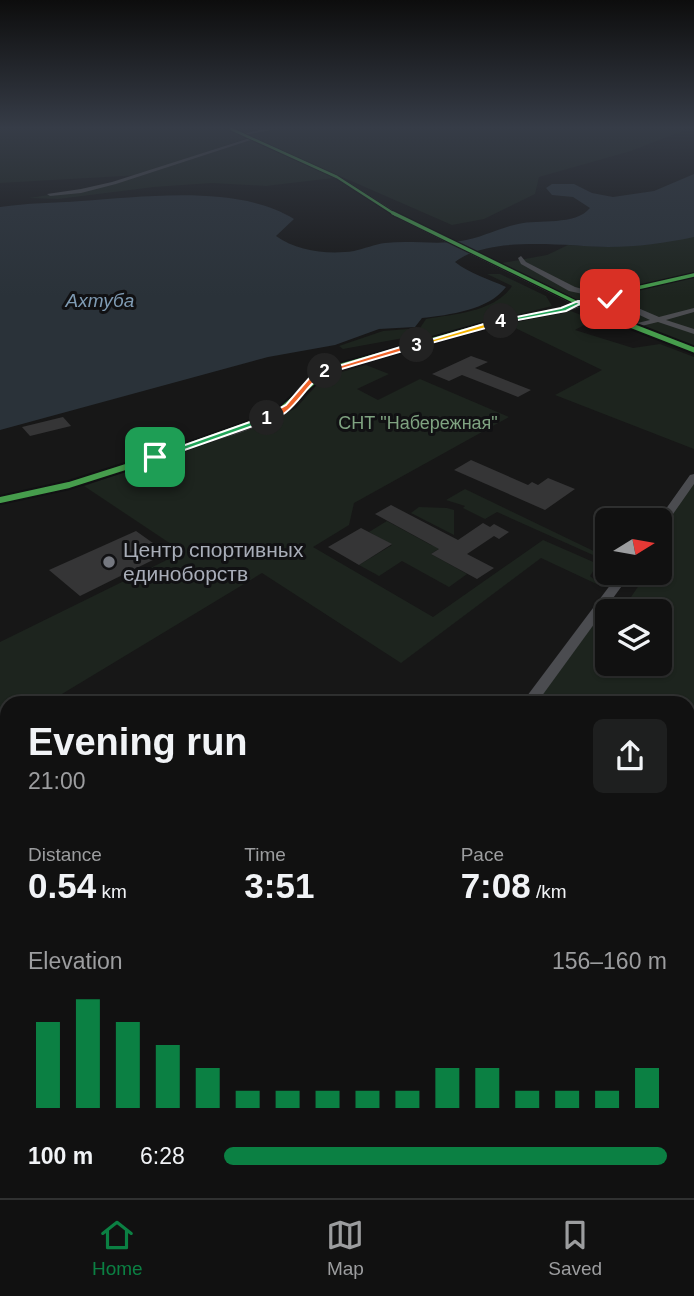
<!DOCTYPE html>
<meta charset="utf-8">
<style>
:root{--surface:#111;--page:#1e1f1f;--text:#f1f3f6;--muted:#9c9d9f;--line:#303131;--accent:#0b8043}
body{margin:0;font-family:Arial,sans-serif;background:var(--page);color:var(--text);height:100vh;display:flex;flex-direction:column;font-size:26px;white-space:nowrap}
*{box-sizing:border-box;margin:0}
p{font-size:23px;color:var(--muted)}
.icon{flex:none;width:38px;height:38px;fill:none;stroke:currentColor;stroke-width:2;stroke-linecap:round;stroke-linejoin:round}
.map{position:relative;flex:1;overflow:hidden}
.details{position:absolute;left:0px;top:696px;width:695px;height:502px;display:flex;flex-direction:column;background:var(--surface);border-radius:21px 21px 0 0;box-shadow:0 2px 5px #0004,0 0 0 2px var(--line)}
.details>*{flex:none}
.needle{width:46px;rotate:79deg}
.buttons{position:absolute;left:595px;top:508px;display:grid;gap:14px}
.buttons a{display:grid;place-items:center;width:77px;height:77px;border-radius:10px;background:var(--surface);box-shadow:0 2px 5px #0004,0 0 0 2px var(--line);font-size:35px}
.pin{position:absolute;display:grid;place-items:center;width:60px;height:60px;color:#fff;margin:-30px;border-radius:14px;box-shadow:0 4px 10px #0006}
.km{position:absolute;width:35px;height:35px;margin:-18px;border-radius:50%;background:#222;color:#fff;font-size:19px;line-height:35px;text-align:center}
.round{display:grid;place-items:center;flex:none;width:74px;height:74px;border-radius:10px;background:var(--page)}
.headline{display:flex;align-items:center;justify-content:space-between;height:119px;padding:0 28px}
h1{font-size:38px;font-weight:700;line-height:52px}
.stats{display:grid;grid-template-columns:repeat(3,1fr);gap:10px;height:119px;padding:7px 28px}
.stats div{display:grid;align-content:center}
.stats b{font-size:35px;font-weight:700}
.stats small{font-size:19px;font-weight:400}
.stats p{font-size:19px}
.chart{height:196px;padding:14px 28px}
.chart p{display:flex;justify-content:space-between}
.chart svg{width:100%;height:126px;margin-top:7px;stroke:var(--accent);stroke-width:6}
ul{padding:0 28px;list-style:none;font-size:23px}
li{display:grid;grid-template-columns:112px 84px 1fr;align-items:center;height:52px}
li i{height:18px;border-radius:9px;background:var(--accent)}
.tab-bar{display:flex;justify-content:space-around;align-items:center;height:98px;border-top:2px solid var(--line);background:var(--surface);font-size:19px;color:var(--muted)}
.tab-bar a{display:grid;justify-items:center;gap:4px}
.tab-bar .active{color:var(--accent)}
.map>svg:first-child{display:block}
</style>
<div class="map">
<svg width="694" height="1198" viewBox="0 0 694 1198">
<rect width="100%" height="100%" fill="#171717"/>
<g fill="#1d241e" fill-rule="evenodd">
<path d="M0,129H227L247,138L146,174L254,139L234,129H688L631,151L539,177L535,194L484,219L452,225L342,177L266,186L212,183L154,187L58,199L29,198L112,185L142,175L0,183Z"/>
<path d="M694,236V350L601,313L502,263L547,255L568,245L609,247Z"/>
<path d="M487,274H500L546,296L552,306L433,336L409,337L343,349L339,346L383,331L420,328L426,319C455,314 495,312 512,286Z"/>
<path d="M571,311L593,320L575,330L633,348L660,344L694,357V449L555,395L602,370L507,324Z"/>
<path d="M366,365L389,374L357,389L378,400L420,379L509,417L354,503L349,525L313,547L433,617L543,540L598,564L590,576L603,587L541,558L401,663L262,573L47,703L7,704V727L0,732V642L183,552L84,486L277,418L296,408L324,377Z"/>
<path d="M694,483V1100L688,1109V704H535L612,599L631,597L648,572H660V531ZM607,611H660V663H607Z"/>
<path d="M465,489L606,557L602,559L497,512L485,519L463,508L465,506L446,500Z"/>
<path d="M419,507L447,508L454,510V535L411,513Z"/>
<path d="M387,521L431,545L443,546L431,554L467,574L449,587L402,561L379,576L359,565L392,545L369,532Z"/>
<path d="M7,1150V1192H630L625,1198H0V1156Z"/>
</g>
<path fill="#2a3239" d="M694,174V237C666,243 637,247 608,247C567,246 489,235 455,262C470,274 489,279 506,287C489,310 449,315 422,318L415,327L379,329L335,345L268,357L0,430V207C27,203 54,203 81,201C143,197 238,184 294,219L276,236C297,251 328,255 354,251C364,249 375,244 385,243C411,240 436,245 461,241C481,238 498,228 518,224C539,219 575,226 590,208L573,197L552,195L546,188L552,184H574L592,193L613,197L654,191Z"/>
<g fill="#353536">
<path d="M471,356L488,362L475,368L531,390L518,397L462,375L449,381L432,374Z"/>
<path d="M63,417L71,426L30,436L22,427Z"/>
<path d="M471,460L528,485L532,482L538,485L548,478L575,489L545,510L454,470Z"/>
<path d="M391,505L458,540L483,523L490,527L494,524L509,532L499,539L494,536L467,554L494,568L477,579L431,554L439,549L375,514Z"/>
<path d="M361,528L392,544L359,565L328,547Z"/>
<path d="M136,531L167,553L80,596L49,570Z"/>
</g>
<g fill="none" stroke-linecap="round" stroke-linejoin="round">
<g fill="#4b4c50" fill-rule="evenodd">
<path d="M264,129H277L244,135L242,134Z"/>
<path d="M250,138L254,139L116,184L81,193L50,196L47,194L81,189L112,182Z"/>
<path d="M521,256L526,262L575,287L601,294L694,273V277L610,296L659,317L694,308V312L666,320L694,329V334L658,322L629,329V325L650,320L612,302L601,299L566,312L495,325L330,372C309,383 299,406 277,417C251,431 220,439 191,448C128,470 66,492 0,503V497L45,488L87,476L260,418C290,405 298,382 324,368L491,321L561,308L592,296L569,291L521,264L518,258Z"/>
<path d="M694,474V484L664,527L660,528V520H658L690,475Z"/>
<path d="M620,572H632L536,704H521Z"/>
<path d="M7,1130V1155L0,1158V1133Z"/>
</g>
<g fill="#4b4c50" fill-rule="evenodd">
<path d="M229,129H236L339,176L405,218L601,311L694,347V353L595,315L401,220L335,178Z"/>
<path d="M694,1179V1198H676L679,1192H688V1181Z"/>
</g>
<g stroke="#111113" stroke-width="4.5">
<path id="cycleway-far3" d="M231,129L337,177L396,215"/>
</g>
<g stroke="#111113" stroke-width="6">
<g id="cycleway-far2">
<path d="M393,213L598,313L627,324"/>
<path d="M490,324L563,310L589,299L694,275"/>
</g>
</g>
<g stroke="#111113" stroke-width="9">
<g id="cycleway-far1">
<path d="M622,322L694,350"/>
<path d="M130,466L275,415L327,370L498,322"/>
</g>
</g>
<g stroke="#111113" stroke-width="10">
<path id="cycleway" d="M0,500L69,485L135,464"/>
</g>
<use href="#cycleway-far3" stroke="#469c4c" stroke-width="2.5"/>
<use href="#cycleway-far2" stroke="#469c4c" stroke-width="3.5"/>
<use href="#cycleway-far1" stroke="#469c4c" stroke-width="5"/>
<use href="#cycleway" stroke="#469c4c" stroke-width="6"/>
</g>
<linearGradient id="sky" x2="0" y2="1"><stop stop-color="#0d0d0d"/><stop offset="0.43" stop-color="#363c47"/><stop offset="1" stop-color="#363c47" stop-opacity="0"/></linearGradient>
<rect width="694" height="297" fill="url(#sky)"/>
<path fill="#22a559" stroke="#fff" stroke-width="2" d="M267,416L270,420L159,459L151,457Z"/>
<path fill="#f0652b" stroke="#fff" stroke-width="2" d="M323,369L329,371C325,374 320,377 316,380C300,394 288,421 264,420V417L286,405L311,376Z"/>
<path fill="#f0652b" stroke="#fff" stroke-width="2" d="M417,342L420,346L328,373L322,371Z"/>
<path fill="#f5b400" stroke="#fff" stroke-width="2" d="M501,319L504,323L417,347L413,345Z"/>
<path fill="#22a559" stroke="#fff" stroke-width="2" d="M578,301L584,302L566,311L501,323L497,321L561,308Z"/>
<path fill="#f5b400" stroke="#fff" stroke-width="2" d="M597,296L614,299L581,304L577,302Z"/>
<circle fill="#757880" stroke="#111113" stroke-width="2.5" cx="109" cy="562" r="7"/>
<g text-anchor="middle" stroke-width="6" stroke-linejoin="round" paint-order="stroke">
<g font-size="18" fill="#7fa381" stroke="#111113">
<text x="418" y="429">СНТ "Набережная"</text>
</g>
<g font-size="19" font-style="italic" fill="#7f9bb3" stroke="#111113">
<text x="100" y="307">Ахтуба</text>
</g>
<g font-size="21" fill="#a8adb8" stroke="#111113" text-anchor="start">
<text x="123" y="557">Центр спортивных<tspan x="123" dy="24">единоборств</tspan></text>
</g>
</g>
</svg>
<div class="buttons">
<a><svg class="needle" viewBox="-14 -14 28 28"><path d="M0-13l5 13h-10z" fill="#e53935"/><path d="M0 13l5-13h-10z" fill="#9c9d9f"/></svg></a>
<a><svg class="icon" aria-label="layers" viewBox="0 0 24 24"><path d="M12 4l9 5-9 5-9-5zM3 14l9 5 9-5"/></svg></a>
</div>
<div class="pin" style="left:155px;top:457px;background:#1e9e55"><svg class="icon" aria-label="arrive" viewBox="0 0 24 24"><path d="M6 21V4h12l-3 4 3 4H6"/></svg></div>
<div class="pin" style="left:610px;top:299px;background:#d93025"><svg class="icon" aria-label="check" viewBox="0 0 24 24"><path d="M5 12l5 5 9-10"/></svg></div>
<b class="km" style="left:267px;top:418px">1</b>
<b class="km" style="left:325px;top:371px">2</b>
<b class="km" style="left:417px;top:345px">3</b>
<b class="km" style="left:501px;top:321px">4</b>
<section class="details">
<div class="headline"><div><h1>Evening run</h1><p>21:00</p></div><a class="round"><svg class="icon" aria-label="share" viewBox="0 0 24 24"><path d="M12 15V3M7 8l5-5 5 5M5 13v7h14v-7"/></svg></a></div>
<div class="stats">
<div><p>Distance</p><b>0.54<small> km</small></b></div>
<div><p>Time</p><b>3:51</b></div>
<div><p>Pace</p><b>7:08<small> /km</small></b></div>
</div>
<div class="chart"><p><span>Elevation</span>156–160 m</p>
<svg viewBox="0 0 160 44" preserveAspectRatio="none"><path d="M5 44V14M15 44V6M25 44V14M35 44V22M45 44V30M55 44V38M65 44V38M75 44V38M85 44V38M95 44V38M105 44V30M115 44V30M125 44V38M135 44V38M145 44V38M155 44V30"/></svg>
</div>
<ul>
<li><b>100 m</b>6:28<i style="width:100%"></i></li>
</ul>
</section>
</div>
<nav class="tab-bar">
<a class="active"><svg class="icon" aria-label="home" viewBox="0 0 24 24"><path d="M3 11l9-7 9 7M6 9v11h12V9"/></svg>Home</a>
<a><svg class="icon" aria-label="map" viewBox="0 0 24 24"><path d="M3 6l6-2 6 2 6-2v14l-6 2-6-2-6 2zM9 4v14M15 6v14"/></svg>Map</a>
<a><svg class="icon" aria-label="saved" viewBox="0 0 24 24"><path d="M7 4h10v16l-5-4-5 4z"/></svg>Saved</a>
</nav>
